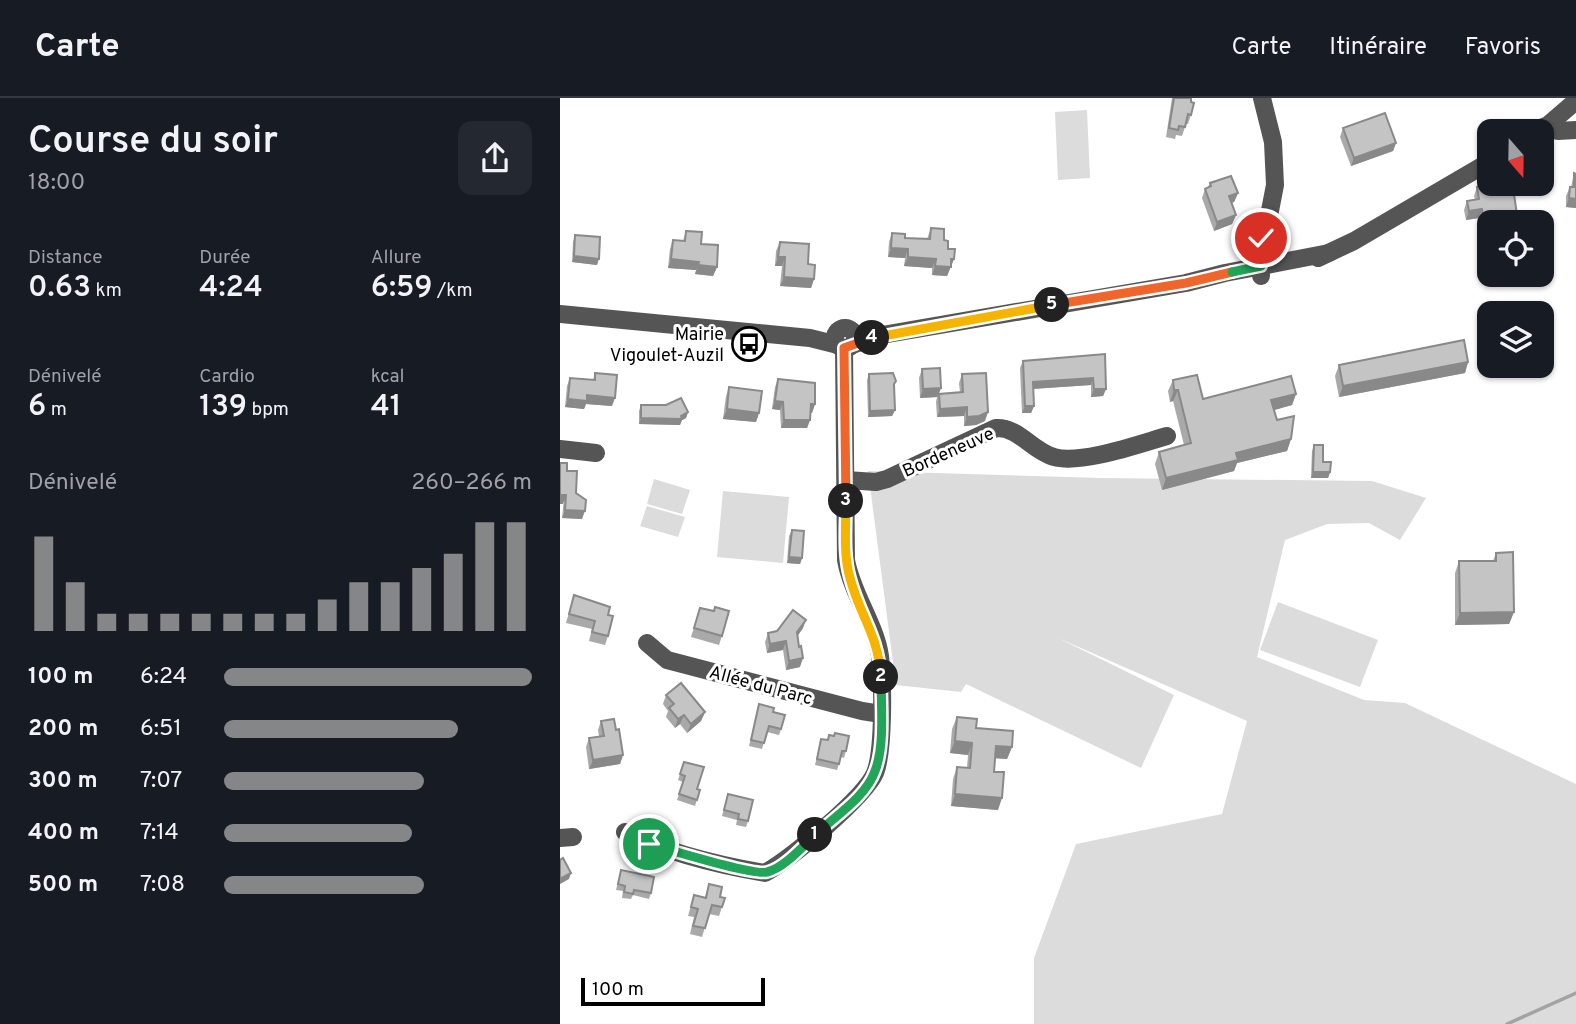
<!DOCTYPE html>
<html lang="fr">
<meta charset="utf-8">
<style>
:root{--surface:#171b24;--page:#242831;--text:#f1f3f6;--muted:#9ea1a6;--line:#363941;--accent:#858687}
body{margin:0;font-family:Overpass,sans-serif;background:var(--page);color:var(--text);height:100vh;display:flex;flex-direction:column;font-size:26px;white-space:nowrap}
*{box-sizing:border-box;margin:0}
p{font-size:23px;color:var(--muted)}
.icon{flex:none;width:38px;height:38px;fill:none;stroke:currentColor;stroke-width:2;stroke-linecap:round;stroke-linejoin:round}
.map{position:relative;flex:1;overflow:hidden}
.sheet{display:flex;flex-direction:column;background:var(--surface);width:560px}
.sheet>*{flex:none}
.needle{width:46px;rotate:160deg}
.buttons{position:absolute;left:917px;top:21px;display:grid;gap:14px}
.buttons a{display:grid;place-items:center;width:77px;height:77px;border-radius:14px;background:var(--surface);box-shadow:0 2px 5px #0004;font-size:35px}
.scale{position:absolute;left:21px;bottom:18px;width:184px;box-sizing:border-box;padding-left:7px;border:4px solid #000;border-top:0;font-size:19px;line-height:24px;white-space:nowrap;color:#000;-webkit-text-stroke:5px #fff;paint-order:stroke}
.pin{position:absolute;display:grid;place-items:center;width:60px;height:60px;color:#fff;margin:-30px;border:4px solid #fff;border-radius:50%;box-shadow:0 2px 7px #0007}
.km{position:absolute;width:35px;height:35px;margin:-18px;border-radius:50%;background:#222;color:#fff;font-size:19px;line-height:35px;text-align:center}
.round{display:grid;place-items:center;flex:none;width:74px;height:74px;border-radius:14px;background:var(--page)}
.overview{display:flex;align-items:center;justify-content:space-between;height:119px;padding:0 28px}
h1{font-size:38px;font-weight:600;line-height:52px}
.metrics{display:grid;grid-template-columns:repeat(3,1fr);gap:10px;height:119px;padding:7px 28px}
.metrics div{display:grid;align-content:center}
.metrics b{font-size:30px;font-weight:600}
.metrics small{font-size:19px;font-weight:400}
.metrics p{font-size:19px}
.chart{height:196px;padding:14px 28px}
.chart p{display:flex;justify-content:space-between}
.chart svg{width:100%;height:126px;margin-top:7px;stroke:var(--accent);stroke-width:6}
ul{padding:0 28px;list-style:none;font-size:23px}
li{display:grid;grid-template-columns:112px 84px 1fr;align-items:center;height:52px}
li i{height:18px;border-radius:9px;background:var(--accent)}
header{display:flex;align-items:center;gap:42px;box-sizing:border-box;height:98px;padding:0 35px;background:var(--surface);border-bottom:2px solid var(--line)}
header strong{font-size:33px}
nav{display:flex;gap:38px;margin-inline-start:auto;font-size:24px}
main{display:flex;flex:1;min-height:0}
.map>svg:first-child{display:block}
</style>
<header>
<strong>Carte</strong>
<nav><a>Carte</a><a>Itinéraire</a><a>Favoris</a></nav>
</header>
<main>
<section class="sheet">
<div class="overview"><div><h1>Course du soir</h1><p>18:00</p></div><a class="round"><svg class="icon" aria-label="share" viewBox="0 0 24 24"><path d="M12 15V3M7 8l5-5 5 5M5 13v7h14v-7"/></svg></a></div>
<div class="metrics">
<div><p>Distance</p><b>0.63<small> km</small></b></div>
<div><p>Durée</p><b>4:24</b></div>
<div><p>Allure</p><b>6:59<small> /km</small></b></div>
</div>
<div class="metrics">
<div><p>Dénivelé</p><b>6<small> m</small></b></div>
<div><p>Cardio</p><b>139<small> bpm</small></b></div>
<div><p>kcal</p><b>41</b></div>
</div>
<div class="chart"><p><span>Dénivelé</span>260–266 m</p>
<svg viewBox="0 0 160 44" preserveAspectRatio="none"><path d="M5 44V11M15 44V27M25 44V38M35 44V38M45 44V38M55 44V38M65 44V38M75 44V38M85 44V38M95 44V33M105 44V27M115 44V27M125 44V22M135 44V17M145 44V6M155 44V6"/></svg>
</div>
<ul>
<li><b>100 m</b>6:24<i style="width:100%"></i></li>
<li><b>200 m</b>6:51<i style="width:76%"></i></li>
<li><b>300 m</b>7:07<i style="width:65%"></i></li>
<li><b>400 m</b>7:14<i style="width:61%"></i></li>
<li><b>500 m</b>7:08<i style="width:65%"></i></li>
</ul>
</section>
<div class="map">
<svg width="1016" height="926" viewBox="0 0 1016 926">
<rect width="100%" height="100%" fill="#fff"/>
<g fill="#dcdcdc">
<path d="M527,12L530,80L498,82L495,14Z"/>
<path d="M308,373L541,380L812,383L866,400L840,442L809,425L767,426L725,442L697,559L804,602L845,605L1016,686V926H474V860L516,746L662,716L687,623L498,540L614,597L581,670L406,586L401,594L336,587Z"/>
<path d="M94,381L130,392L122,416L87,406Z"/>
<path d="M163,393L229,399L223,465L157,459Z"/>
<path d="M87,408L125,419L118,439L80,428Z"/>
<path d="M718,504L818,542L800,589L700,552Z"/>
</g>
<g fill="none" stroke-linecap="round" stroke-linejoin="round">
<path stroke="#a3a3a3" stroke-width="3.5" d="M947,926L1016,895"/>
<g stroke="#555" stroke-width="18">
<path d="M974,33L988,27L1016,3"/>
<path d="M998,33L1016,32"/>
<path d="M758,160L794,143L929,64"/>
<path d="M701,178L699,149L709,118L715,87L713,44L702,0"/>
<path d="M0,216L250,240L278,247"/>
<circle cx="285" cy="240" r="10"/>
<path d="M292,247L322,237L626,185L665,175L769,155"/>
<path d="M0,351L36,355"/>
<path d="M286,382L316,384L327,381L436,330C459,329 472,353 494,359C520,367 579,346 607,338"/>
<path d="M87,545L107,562L302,613L321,616"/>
<path d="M65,734C108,755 158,767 205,775C230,761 304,700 315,675C324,653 323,582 320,558C315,525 292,496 286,462L284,250"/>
<path d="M0,740L13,739"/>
</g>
</g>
<g fill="#a9a9a9">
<path d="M612,0H631V17L628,26H626L622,38L616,37L615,41L606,39Z"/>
<path d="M783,30L836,45L833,53L791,68L780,39Z"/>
<path d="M1014,75L1016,76V110L1006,109V98L1010,89H1011Z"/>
<path d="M650,85L678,95L674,104L671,105L676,117L672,126L654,133L642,100L645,91L648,89Z"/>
<path d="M917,89L939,91L957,117L954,124H929L920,128L919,120L906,122L904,112L907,103L915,101L914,98Z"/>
<path d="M371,130L384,142L394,161L387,178L372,177V170L344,168L345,160L328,159L329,144L332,135L345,140L367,141Z"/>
<path d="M126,133L141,146L157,169L153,178L135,176L136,172L108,170L110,151L113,142L123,143Z"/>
<path d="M15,137L37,167L12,164L13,144Z"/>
<path d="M220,144L248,166L254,181L251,190L220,188L222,168H215L216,153Z"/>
<path d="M545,256L546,291L543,298L531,299V287L473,291L474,308L471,315H462L460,270L463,263Z"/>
<path d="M908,264L905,275L779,299L775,278L779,267Z"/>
<path d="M362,271L381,290L379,296L400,295L399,285L402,276L425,323L416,327L404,328V318L377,319L376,304L377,299L360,300L359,280Z"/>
<path d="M35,275L52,308L26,306L24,311L5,309L7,288L10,280L33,282Z"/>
<path d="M309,276L334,289L335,312L332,318L308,319L307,282Z"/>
<path d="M218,281L255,306L252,315L250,314V322L247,330H221L220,312L212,311L215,289Z"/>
<path d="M613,282L643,301L736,296L732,307L714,312L717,322L731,341L727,353L677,365L674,373L602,392L595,366L599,354L624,347L613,303L610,304L608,293Z"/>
<path d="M169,289L199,315L196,324L163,321L166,298Z"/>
<path d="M81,307L128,314L126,320L122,322L120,327L79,326V313Z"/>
<path d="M754,347L763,364L770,374L768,380H751L752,353Z"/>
<path d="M7,373L16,395L22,421L2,420Z"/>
<path d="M232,432L242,460L240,466L227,465L229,438Z"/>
<path d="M936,455L954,514L949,526L895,527V475L899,463H933Z"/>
<path d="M14,497L48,538L45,547L29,543L32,531L6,525Z"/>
<path d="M140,510L162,538L159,547L131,539Z"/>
<path d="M243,530L237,538L240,569L226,572L223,552L207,555L205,544L208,535Z"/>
<path d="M106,597L145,614L141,623L127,635L120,626L115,630L106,619L108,613L103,606Z"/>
<path d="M199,606L213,614L221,631L219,637L207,634L202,651L189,648Z"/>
<path d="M397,619L452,649L447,661L435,660L434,674L438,712L391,708L393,681L397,669L407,670L408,657L390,655L392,631Z"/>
<path d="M41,623L63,657L60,666L29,671L26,649L29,640L39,638L38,632Z"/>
<path d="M269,637L274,638L286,653L284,660L281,659L277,672L255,667L261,641L267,642Z"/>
<path d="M124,664L137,691L140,692L135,708L117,702L123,684L118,682Z"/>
<path d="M168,696L188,723L186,729L176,727L177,722L162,718Z"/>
<path d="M61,772L91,795L89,801L73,797L71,801L62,800L63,793L56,792Z"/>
<path d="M149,786L160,799L165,800L159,818L149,816L142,839L130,836L134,819L128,818L134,797L145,799Z"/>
</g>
<g fill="#898989">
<path d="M836,45L833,53L791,68L794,60Z"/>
<path d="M678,95L674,104L666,107L669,98Z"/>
<path d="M1009,100L1016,101V110L1006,109Z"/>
<path d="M922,111L919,120L906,122L909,113Z"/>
<path d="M676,117L672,126L654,133L657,124Z"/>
<path d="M935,117L933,124H929V127L920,128L923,119Z"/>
<path d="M957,117L954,124H934L936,120Z"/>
<path d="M331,150L348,151L345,160L328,159Z"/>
<path d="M14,158L39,161L37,167L12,164Z"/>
<path d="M218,159H225L222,168H215Z"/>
<path d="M348,159L376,161L372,170L344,168Z"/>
<path d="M111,161L139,164L136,172L108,170Z"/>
<path d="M391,161H394L387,178L372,177L375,168Z"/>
<path d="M138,167L157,169L153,178L135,176Z"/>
<path d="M224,179L254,181L251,190L220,188Z"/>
<path d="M908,264L905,275L779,299L783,288Z"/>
<path d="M533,280L531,287L470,291L473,284Z"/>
<path d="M381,290L377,299L360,300L363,291Z"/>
<path d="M534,291H546L543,298L531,299Z"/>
<path d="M614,292H618L613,303L610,304Z"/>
<path d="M736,296L732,307L707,314L711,302Z"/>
<path d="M27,297L55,300L52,308L26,306L24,311L5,309L8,301Z"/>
<path d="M215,303L223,304L220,312L212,311Z"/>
<path d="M251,306H255L252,315L248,314Z"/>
<path d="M465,308H474L471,315H462Z"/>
<path d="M407,309L404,318L377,319L380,311Z"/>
<path d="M167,311L199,315L196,324L163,321Z"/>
<path d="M335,312L332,318L308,319L310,313Z"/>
<path d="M128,314L126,320L122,322L120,327L79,326L81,320L121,318Z"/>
<path d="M428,314L425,323L416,327L404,328L407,319Z"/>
<path d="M224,322H250L247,330H221Z"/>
<path d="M731,341L727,353L677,365L674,373L602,392L606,380L676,355Z"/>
<path d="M753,374H770L768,380H751Z"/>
<path d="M0,397H6L3,406H0Z"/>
<path d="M5,412L25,413L22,421L2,420Z"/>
<path d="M229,459L242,460L240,466L227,465Z"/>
<path d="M954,514L949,526L895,527L900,515Z"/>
<path d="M246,522L243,530L234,543L237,534Z"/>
<path d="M226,543L223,552L207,555L210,546Z"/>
<path d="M243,560L240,569L226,572L229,563Z"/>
<path d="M145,614L141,623L127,635L131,626Z"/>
<path d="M124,617L120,626L115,630L118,621Z"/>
<path d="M395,643L412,645L408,657L390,655Z"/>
<path d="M436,648L452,649L447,661L432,660Z"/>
<path d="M63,657L60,666L29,671L33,662Z"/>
<path d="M395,696L442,700L438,712L391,708Z"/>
<path d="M11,775L9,781L0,786V781Z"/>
</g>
<g fill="#c4c4c4" stroke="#898989" stroke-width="2">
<path d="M614,0H631V4L634,5L631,17L628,16L625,29L619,28L618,32L609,30Z"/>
<path d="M825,15L836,45L794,60L783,30Z"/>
<path d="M1014,75L1016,76V101L1009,100L1010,89H1014Z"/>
<path d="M671,78L678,95L669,98L676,117L657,124L645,91L651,88L650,85Z"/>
<path d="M938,86L939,91L953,89L957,117L936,120L935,117L923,119L922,111L909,113L907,103L919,101L917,89Z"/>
<path d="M371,130L384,131V142L388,143V151H395L394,161H391V169L375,168L376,161L348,159V151L331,150L332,135L345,136V140L370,141Z"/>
<path d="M126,133L142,134L141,146L158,147L157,169L138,167L139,164L111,161L113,142L125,143Z"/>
<path d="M15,137L40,139L39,161L14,158Z"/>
<path d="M220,144L249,146L248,166L255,167L254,181L224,179L225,159H218Z"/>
<path d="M904,242L908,264L783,288L779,267Z"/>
<path d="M545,256L546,291H534L533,280L473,284L474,308H465L463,263Z"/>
<path d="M380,270L381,290L363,291L362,271Z"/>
<path d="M35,275L57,277L55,300L27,297V303L8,301L10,280L35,282Z"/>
<path d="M333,275L336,283L334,286L335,312L310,313L309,276Z"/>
<path d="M426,275L428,314L419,318L407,319V309L380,311L379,296L403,294L402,276Z"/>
<path d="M637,277L643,301L731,278L736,296L711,302L717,322L734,318L731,341L676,355L678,362L606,380L599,354L631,345L618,292H614L613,282Z"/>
<path d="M218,281L255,285V306H251L250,322H224L223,304L215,303Z"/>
<path d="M169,289L202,293L199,315L167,311Z"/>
<path d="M121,300L128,314L121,318L122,321L81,320V307H106Z"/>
<path d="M754,347H763V364H771L770,374H753Z"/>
<path d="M0,365H7V373H17L16,395L26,402L25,413L5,412L6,397H0Z"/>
<path d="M232,432L244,433L242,460L229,459Z"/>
<path d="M953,454L954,514L900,515L899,463H936V455Z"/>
<path d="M14,497L50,509L48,517L53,518L48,538L32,534L35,523L9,516Z"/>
<path d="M155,509L169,513L162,538L134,530L140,510L154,513Z"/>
<path d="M233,512L246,522L237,534L239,549L241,548L243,560L229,563L226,543L210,546L208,535L217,533Z"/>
<path d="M121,585L145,614L131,626L124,617L118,621L109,610L114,606L106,597Z"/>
<path d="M199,606L214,610L213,614L225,617L221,631L209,628L204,645L191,642Z"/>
<path d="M397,619L417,621L416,630L453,633L452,649L436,648L434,674H444L442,700L395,696L397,669L410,670L412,645L395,643Z"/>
<path d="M54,621L56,632L59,631L63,657L33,662L29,640L44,638L41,623Z"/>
<path d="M275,635L289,638L286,653H282L279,666L257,661L261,641L268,642L269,637L274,638Z"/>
<path d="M124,664L144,669L137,691L140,692L137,702L119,696L125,678L120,676Z"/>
<path d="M168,696L193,702L188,723L178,721L179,716L164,712Z"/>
<path d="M3,760L11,775L0,781V762Z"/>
<path d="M61,772L94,779L91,795L74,792L73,796L64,794L65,788L58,786Z"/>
<path d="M149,786L162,789L160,799L165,800L162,809L152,807L145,830L133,828L138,811L131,809L134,797L146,800Z"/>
</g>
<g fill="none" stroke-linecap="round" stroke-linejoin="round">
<g stroke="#fff" stroke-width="14">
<path id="split-1" d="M89,746C108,751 193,778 207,774C224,770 242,749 255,737"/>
</g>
<g stroke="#fff" stroke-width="14">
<path id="split-2" d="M255,737C274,719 306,699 315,673C325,648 321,607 321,579"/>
</g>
<g stroke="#fff" stroke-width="14">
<path id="split-3" d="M286,403C286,428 283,456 290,480C300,518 318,536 321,579"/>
</g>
<g stroke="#fff" stroke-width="14">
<path id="split-4" d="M286,403L284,250L312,240"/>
</g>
<g stroke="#fff" stroke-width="14">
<path id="split-5" d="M312,240L492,207"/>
</g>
<g stroke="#fff" stroke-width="14">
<path id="split-6" d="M492,207L626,185L672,174"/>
</g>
<g stroke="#fff" stroke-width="14">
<path id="split-7" d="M672,174L701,168L699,157L701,140"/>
</g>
<use href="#split-1" stroke="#22a559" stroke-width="9"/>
<use href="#split-2" stroke="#22a559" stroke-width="9"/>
<use href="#split-3" stroke="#f5b400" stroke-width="9"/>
<use href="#split-4" stroke="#f0652b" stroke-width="9"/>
<use href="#split-5" stroke="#f5b400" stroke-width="9"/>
<use href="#split-6" stroke="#f0652b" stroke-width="9"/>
<use href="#split-7" stroke="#22a559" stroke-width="9"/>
</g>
<defs>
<g id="bus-ring" transform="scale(1.75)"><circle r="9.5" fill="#fff" stroke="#000" stroke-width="1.5"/><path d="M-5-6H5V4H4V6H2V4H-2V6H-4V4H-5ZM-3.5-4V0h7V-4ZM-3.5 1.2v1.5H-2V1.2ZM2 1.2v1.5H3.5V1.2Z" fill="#000"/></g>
</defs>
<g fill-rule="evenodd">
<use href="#bus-ring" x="189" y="246"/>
</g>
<g text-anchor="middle" stroke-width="6" stroke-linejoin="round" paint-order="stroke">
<g font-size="18" fill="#000" stroke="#fff" text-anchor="end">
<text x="164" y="242">Mairie<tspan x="164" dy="21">Vigoulet-Auzil</tspan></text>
</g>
<g font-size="18" fill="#000" stroke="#fff">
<text transform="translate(388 354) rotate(-24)" y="6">Bordeneuve</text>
<text transform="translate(201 587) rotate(15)" y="6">Allée du Parc</text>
</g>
</g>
</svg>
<div class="buttons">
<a><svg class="needle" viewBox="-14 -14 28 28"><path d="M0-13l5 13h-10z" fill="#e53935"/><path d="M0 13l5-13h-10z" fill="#9ea1a6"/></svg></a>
<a><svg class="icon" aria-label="locate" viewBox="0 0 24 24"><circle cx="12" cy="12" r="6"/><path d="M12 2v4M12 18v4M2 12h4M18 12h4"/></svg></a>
<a><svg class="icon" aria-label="layers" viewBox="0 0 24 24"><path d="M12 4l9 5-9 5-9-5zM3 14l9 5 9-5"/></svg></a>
</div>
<div class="scale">100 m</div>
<div class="pin" style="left:89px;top:746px;background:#1e9e55"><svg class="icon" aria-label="arrive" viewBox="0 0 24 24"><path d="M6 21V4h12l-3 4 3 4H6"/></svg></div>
<div class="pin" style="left:701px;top:140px;background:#d93025"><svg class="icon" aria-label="check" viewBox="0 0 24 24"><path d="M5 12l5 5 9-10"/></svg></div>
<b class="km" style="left:255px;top:737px">1</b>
<b class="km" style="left:321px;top:579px">2</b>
<b class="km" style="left:286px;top:403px">3</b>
<b class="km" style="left:312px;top:240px">4</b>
<b class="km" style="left:492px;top:207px">5</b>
</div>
</main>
